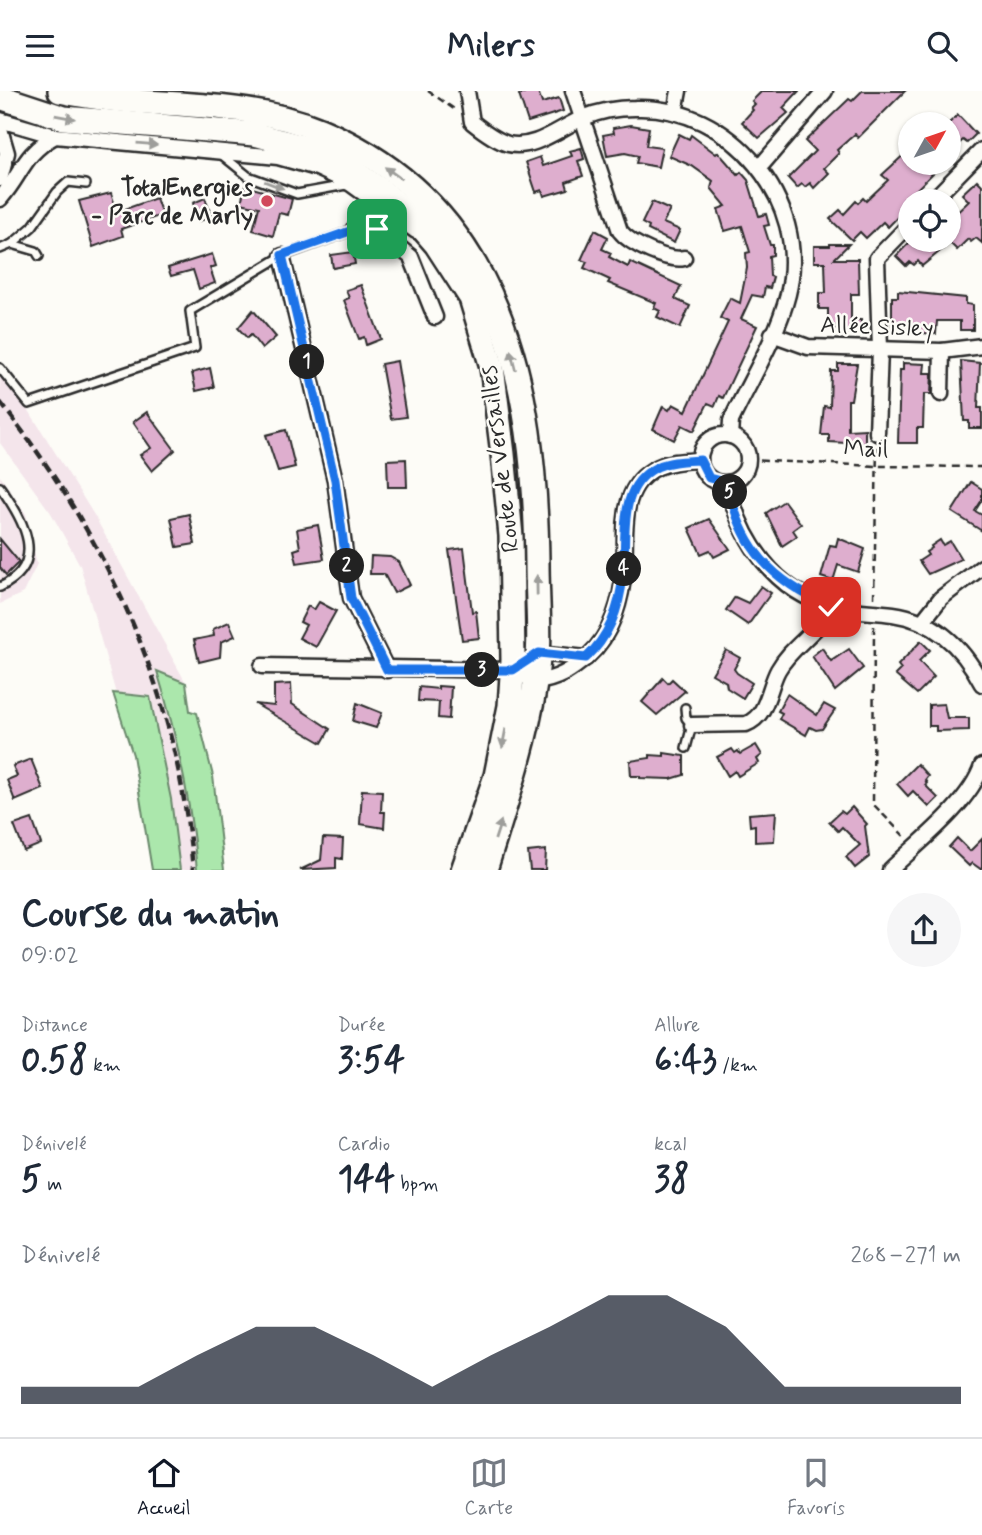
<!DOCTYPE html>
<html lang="fr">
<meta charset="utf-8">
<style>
:root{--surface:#fff;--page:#f6f6f7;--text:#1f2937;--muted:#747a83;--line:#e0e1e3;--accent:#111827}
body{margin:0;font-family:Mynerve,sans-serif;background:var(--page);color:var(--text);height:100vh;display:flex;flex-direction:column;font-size:26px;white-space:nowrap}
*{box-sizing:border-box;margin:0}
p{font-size:23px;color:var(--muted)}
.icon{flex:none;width:38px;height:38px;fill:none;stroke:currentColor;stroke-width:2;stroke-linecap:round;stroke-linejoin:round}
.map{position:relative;height:779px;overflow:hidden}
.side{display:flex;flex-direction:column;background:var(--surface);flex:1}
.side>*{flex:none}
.needle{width:46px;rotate:50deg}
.tools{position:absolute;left:898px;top:21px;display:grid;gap:14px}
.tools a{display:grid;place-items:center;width:63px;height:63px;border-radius:50%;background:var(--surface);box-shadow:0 2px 5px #0004;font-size:35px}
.pin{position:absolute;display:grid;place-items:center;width:60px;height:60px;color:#fff;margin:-30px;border-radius:14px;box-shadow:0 4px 10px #0006}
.km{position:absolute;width:35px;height:35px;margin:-18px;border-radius:50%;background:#222;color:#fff;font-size:19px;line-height:35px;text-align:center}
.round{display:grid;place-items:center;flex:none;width:74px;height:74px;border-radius:37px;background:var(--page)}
.summary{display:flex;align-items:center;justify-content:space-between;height:119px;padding:0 21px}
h1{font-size:38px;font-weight:700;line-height:52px}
.figures{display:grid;grid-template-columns:repeat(3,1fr);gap:10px;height:119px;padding:7px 21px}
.figures div{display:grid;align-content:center}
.figures b{font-size:35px;font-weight:700}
.figures small{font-size:19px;font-weight:400}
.figures p{font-size:19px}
.chart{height:196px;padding:14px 21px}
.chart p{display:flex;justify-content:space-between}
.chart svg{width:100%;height:126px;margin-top:7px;fill:var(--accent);opacity:.7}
header{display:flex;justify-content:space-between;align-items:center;height:91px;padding:0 21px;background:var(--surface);font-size:32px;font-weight:700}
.tab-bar{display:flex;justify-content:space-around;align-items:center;height:98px;border-top:2px solid var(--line);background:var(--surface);font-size:19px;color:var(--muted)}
.tab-bar a{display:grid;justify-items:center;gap:4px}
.tab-bar .selected{color:var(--accent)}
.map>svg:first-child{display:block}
</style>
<header><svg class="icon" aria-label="menu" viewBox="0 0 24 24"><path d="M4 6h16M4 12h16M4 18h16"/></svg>Milers<svg class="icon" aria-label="search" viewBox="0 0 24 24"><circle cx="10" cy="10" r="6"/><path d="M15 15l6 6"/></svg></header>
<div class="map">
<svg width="982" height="779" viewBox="0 0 982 779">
<rect width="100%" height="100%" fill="#fdfcf7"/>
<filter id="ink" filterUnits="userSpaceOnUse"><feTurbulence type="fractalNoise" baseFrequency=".0143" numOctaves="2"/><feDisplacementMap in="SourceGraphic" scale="14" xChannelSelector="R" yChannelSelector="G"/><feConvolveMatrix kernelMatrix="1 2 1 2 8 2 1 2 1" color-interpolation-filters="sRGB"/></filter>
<g filter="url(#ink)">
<g fill="#f4e5eb">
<path d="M0,281L28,318L94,424L186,592L190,619L197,622L213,685L224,779H152L133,664L80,474L51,422L0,352Z"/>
<path d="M0,385L26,423L37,473L23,502L0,513Z"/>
</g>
<g fill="#abe7ac" stroke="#6b896c" stroke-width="2">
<path d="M157,580L186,592L190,620L197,622L213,685L224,779H197C191,711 177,645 157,580Z"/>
<path d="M113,602L150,606L171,708L180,779H152L133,664Z"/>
</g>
<g fill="#deaece" stroke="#2b2b2b" stroke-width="2">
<path d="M531,0H538L542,12L559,7L563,20L528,31L519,4Z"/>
<path d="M762,0H799L783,17L788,22L759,47L742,31L753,19L751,17L755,13L752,10Z"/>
<path d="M862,0H905L858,47L855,43L837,59L839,62L824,77L829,82L814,97L810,92L805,96L802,93L797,97L788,87L815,60L805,50L849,8L852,10Z"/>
<path d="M958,24L976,43L967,52L963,49L948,63V33Z"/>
<path d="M631,34L649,37L646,55L662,57L658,76L636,72L638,65L625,62L607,65L603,44L614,42L613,37Z"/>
<path d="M679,43L689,48L691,44L716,63L718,61L738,84L741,81L748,89L759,125L766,123L769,134L764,135L770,154H773V164L769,165L770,185L773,186L770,197L765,196L763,206L752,204L741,228L757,235L723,307L719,305L715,315L708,312L694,340L682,334L674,349L653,338L663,315L669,319L673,313L686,320L728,231L720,227L730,207L740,212L747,177L746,162L750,161L742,135L725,140L718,118L726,115L711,97L713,90L692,75L669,65Z"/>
<path d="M581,57L584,68L578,70L583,85L566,91L568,98L544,105L542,99L536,101L526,71L540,66L543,75L572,65L570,60Z"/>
<path d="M910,58V72H943L909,106L913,110L888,136L883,131L866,147L860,141L852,149L830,128L840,119L844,123L856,110L858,112L863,107L866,110L888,89L882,84Z"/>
<path d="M977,89L982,94V152L976,147L971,151L968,148L957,159L950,152L922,175L918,170L914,174L910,171L906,175L896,165L912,149H948V130L969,110L962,103Z"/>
<path d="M245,95L292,108L288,124L279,122L273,145L253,139L259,116L241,112Z"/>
<path d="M111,102L117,121L156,107L162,124L121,138L123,145L93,156L79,110Z"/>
<path d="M205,107L212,126L199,130L193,112Z"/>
<path d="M652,111L670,119L663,132L680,139L674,152L648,139L649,136L642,132Z"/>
<path d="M595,139L608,146L602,158L611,162L609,166L628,176L630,171L681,195L675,208L690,215L680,237L657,226L660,220L654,217L656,212L608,192L610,189L584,177L587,171L581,169Z"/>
<path d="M830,153H849L834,168H858L859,203H851V229H861V242L835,241V235H828V218H819V202H826L825,171H814V155H830Z"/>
<path d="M353,161L355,173L333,177L331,164Z"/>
<path d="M212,163L216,175L210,177L215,192L199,198L193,179L171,185L168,177Z"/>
<path d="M361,194L381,248L366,254L364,246L359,248L344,209L349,207L346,199Z"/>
<path d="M898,200L966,207V213L973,214V239H960V230H937L936,243L892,240V206H898Z"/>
<path d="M253,219L276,246L262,258L251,244L247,247L238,237Z"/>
<path d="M397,270L406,326L391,328L381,273Z"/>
<path d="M961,270L980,272L978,317H982V337H969V330H964Z"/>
<path d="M903,272L925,273L924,282H932L931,303H924L923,337H917V352H898L900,279H903Z"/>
<path d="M838,273H857L851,309H848V339L865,338V353L829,351V344H821L824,315L830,316L831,280H838Z"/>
<path d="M210,277L214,296L196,300L192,282Z"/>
<path d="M147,321L175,359L152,380L140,364L151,357L133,331Z"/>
<path d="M286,339L295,376L278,380L266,344Z"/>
<path d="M406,368L407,396H388L387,369Z"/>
<path d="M971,391L982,398V409L975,420L982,424V440L952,421Z"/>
<path d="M784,410L801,433L793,439L797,445L782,455L766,422Z"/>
<path d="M189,423L195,453L177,456L171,427Z"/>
<path d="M709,428L730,458L714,466L710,459L701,463L689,437Z"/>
<path d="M318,434L324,468L297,472L294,459L300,457L297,438Z"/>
<path d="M838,447L865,458L858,481L838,474L833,490L821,486L830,454L836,455Z"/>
<path d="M0,448L19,471L6,484L0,477Z"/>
<path d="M940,449L943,454L950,450L961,468L928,483L919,470L928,464L926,461L932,457L931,455Z"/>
<path d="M464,457L472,521L476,520L479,547L462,549L449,459Z"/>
<path d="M371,465L390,466L399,471L410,494L394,502L384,483H370Z"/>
<path d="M761,495L771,502L748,534L726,519L735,506L748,512Z"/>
<path d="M319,511L336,520L316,556L299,547L306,534L300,531L308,515L314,519Z"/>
<path d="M229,531L235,545L221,551L220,566L199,571L194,549L214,545L213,538Z"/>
<path d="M921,550L930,559L919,570L934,586L917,603L895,584L901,578L898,574Z"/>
<path d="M822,557L831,570L849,558L863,577L835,600L812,565Z"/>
<path d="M726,559L740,567L734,578L737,582L752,592L743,607L727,597L726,591L712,583Z"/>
<path d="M663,587L668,592L672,588L685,600L657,624L642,611Z"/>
<path d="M291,593L292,613L330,638L322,652L255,613L274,615V594Z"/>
<path d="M438,595L451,596L449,628L438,627L439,611L418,610L419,596L438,598Z"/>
<path d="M787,603L817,624L824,613L835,619L822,638L816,639L810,636L806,644L779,628L782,622L778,620Z"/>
<path d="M357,612L382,622L376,637L353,630Z"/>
<path d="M944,613L947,627H969V639L936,640V635H929V614Z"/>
<path d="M756,654L762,664L757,668L759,672L738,685L735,680L728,685L717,666L732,658L735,662L738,660L740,663Z"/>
<path d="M664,662L684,665V684L671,688L640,687V685H631L630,670L650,667V664L664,665Z"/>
<path d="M31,668L43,698L15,710L7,689L17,685L13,675Z"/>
<path d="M917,673L928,685L925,689L927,692L925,694L938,707L929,716L913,700L908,705L897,693Z"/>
<path d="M362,699L382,700L381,721H385L384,737L360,733Z"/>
<path d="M852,716L867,733L865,735L869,766L855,777L846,766L860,754L842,736L838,740L829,731L841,720L845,723Z"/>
<path d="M776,721L774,750L755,751V734L750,735L749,723Z"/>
<path d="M32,728L41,753L24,760L14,734Z"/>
<path d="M323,747L343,748L342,768L336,767V777L300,779L321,769Z"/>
<path d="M957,747L970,760L982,748V779L972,772L969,775L949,756Z"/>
<path d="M546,759L545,779H530L528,761Z"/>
</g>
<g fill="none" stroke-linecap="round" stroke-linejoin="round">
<g stroke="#2b2b2b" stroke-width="12">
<g id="service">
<path d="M222,64L248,85L297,103L346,94"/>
<path d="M12,153L32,136L57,101L68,91L86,93"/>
<path d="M0,158L12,153L36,160L39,165"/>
<path d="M0,277L29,313L195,257L190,220L282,165L353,139"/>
<path d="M0,396C24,429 49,473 0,496"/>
<path d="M685,617L686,627L692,634L686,657"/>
</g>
</g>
<g stroke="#2b2b2b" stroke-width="19">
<g id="minor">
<path d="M467,0L472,31C482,39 495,49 508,53C535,59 559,37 583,27C599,20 617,17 635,17C730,13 811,110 788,203C777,247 750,289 731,330L730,345"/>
<path d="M573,0L620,140C630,153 669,171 684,167"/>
<path d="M675,21L679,0"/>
<path d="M0,29L55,45L278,66L317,77L351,93L416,140"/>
<path d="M0,38L7,62L0,88"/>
<path d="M759,77L825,0"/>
<path d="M0,108C23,82 22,64 55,45"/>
<path d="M932,110L982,59"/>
<path d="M353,139L377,138L411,166L435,226"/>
<path d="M282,165L335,389L351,507L387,579"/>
<path d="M772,243L808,256L942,260L982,255"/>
<path d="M941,303L942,260"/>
<path d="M877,342L880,258L877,167L910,133"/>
<circle cx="724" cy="368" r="24"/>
<path d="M728,392C739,448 775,502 834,516C854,521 873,520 893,523C935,529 963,556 982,593"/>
<path d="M922,531L941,507L982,476"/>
<path d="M262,575L513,579L536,591C558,588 571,580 588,565C612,544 622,508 624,477C627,442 617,395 658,376C671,370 685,370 700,369"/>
<path d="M513,579L539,562L586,567"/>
<path d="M692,634L746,633C768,625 768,597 778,579C792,554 819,541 831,516"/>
<path d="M890,779C919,751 969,713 982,675"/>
</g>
</g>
<g stroke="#2b2b2b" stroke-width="28">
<g id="primary">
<path d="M60,0C145,19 238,5 320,39C502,115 535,294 537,472C537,512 542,553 535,593C525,657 504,717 485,779"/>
<path d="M0,6L64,27L254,43L303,56L340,71L382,100L411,124L436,153L471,207L492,276L503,363L511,445L513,569L510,615L496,685L463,779"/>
</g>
</g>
<g stroke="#2b2b2b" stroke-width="2.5" stroke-dasharray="7 5" stroke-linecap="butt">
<path d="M428,0L457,20"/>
<path d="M748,369L876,375L982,376"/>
<path d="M874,507L877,356"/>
<path d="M874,535L873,713L905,746"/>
</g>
<use href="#service" stroke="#fdfcf7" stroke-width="7"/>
<use href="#minor" stroke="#fdfcf7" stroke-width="14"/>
<use href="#primary" stroke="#fdfcf7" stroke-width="23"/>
<path stroke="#2b2b2b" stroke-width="4.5" stroke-dasharray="10 5" stroke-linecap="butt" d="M0,311C109,449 178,602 193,779"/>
</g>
<defs><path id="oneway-solid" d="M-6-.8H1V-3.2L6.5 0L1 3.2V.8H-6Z" transform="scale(1.75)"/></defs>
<g fill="#9e9e9b">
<use href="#oneway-solid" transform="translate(65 26) rotate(10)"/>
<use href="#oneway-solid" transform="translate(147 53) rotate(5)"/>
<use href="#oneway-solid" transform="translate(393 82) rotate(-144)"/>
<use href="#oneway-solid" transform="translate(274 94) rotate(21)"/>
<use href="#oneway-solid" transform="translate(513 269) rotate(-104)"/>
<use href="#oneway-solid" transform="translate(537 494) rotate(-91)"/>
<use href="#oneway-solid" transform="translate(504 647) rotate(101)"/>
<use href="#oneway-solid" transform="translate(498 739) rotate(-72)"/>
</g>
</g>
<g fill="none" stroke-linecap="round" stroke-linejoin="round" filter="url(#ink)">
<g stroke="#fff" stroke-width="14">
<path id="route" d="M377,138L353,139L282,164L335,389L351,507L387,579H513L539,562L586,567C609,546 620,515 623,484C628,447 615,397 657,376C670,370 685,370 700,369L709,387L728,392C740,457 772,490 831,516"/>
</g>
<use href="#route" stroke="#1a73e8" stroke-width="9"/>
</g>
<circle fill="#d1495b" stroke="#fdfcf7" stroke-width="2.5" cx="267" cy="110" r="7"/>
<g text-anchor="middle" stroke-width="5" stroke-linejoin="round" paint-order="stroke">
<g font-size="24" font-weight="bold" fill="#2b2b2b" stroke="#fdfcf7" text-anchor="end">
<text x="253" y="104">TotalEnergies<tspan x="253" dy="28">- Parc de Marly</tspan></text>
</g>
<g font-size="24" fill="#2b2b2b" stroke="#fdfcf7">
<text transform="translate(877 235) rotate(2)" y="8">Allée Sisley</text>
<text transform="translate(866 357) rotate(2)" y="8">Mail</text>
<text transform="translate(499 368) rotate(-97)" y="8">Route de Versailles</text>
</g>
</g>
</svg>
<div class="tools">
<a><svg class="needle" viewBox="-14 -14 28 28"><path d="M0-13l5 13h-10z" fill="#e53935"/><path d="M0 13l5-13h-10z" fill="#747a83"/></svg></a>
<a><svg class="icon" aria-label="locate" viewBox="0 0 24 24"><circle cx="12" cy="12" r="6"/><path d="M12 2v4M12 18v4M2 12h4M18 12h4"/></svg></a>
</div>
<div class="pin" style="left:377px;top:138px;background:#1e9e55"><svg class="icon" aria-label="arrive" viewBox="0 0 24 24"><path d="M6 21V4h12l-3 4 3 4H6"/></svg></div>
<div class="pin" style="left:831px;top:516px;background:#d93025"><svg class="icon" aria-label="check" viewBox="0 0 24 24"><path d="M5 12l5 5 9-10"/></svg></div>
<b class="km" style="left:307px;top:271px">1</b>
<b class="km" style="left:347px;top:475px">2</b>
<b class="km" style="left:482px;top:579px">3</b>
<b class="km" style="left:624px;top:478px">4</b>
<b class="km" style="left:730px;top:401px">5</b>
</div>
<section class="side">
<div class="summary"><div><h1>Course du matin</h1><p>09:02</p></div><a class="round"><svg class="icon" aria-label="share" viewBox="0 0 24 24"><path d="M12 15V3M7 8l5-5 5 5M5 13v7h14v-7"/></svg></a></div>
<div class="figures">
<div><p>Distance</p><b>0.58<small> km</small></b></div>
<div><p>Durée</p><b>3:54</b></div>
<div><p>Allure</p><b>6:43<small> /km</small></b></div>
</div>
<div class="figures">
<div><p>Dénivelé</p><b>5<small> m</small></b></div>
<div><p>Cardio</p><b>144<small> bpm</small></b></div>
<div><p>kcal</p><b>38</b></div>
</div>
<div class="chart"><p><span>Dénivelé</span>268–271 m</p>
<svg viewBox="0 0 160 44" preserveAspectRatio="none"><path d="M0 44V38L10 38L20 38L30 27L40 17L50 17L60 27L70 38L80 27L90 17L100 6L110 6L120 17L130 38L140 38L150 38L160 38V44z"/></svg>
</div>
</section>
<nav class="tab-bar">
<a class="selected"><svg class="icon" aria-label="home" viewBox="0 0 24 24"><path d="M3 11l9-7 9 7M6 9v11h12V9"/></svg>Accueil</a>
<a><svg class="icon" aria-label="map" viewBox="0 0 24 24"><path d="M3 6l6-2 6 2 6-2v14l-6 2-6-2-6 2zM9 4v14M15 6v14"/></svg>Carte</a>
<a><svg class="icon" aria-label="saved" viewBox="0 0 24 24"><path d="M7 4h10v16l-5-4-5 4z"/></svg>Favoris</a>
</nav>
